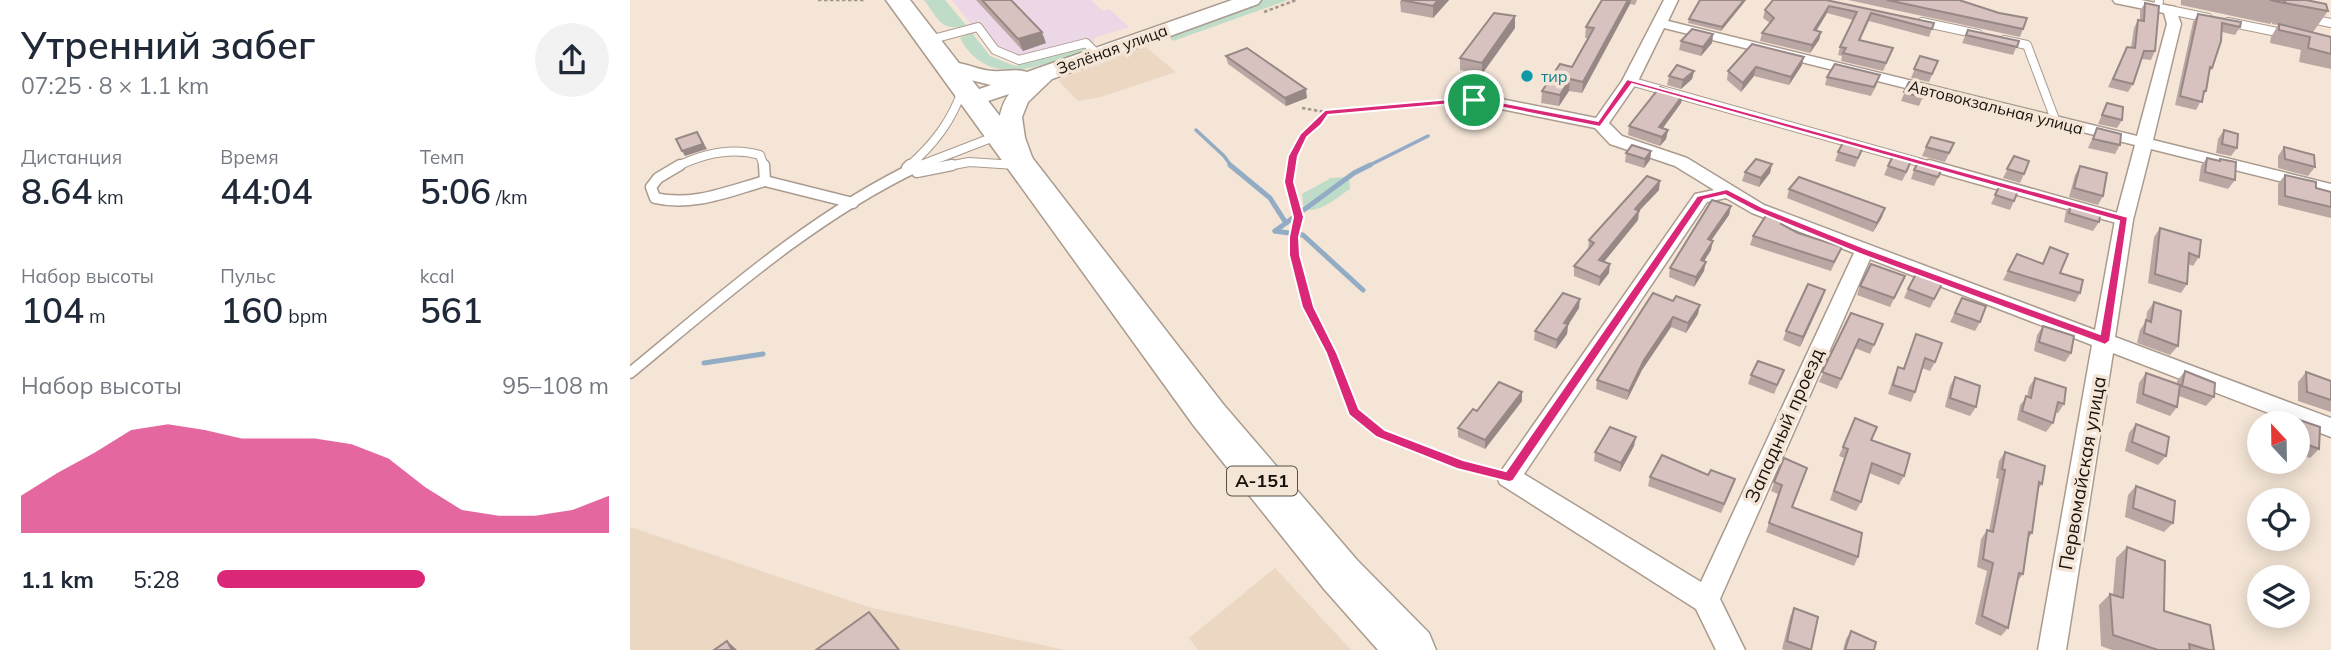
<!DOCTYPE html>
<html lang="ru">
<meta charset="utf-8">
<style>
:root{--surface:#fff;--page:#f2f2f3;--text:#1f2937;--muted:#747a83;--accent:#db2777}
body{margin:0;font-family:Mulish,sans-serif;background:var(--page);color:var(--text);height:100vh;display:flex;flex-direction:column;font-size:26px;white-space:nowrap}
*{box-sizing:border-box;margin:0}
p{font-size:23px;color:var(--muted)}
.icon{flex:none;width:38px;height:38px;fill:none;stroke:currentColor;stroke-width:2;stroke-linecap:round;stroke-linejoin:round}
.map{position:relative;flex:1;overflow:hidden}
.details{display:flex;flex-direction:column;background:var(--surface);width:630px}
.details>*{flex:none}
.needle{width:46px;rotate:338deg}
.tools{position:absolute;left:1617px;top:411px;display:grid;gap:14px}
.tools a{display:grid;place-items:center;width:63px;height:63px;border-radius:50%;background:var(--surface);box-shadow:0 4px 18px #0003;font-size:35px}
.pin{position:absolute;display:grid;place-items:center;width:60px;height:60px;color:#fff;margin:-30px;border:4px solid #fff;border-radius:50%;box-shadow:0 2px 7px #0007}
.round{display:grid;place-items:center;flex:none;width:74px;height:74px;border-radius:37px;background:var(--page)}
.headline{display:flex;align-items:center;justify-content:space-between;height:119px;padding:0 21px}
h1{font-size:38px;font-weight:600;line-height:52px}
.figures{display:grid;grid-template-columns:repeat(3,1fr);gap:10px;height:119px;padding:7px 21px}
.figures div{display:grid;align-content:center}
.figures b{font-size:35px;font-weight:600}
.figures small{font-size:19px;font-weight:400}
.figures p{font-size:19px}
.chart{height:196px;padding:14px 21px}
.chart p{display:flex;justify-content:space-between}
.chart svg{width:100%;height:126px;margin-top:7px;fill:var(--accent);opacity:.7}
ul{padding:0 21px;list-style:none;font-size:23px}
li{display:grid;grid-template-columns:112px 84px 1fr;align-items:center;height:52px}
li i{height:18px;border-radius:9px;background:var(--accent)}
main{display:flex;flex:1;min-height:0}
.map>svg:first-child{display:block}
</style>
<main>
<section class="details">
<div class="headline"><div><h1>Утренний забег</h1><p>07:25 · 8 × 1.1 km</p></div><a class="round"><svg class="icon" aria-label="share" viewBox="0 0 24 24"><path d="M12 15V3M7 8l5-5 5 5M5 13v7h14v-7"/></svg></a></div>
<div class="figures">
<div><p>Дистанция</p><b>8.64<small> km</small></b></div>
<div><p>Время</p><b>44:04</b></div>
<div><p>Темп</p><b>5:06<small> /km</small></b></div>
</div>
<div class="figures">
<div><p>Набор высоты</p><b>104<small> m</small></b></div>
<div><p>Пульс</p><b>160<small> bpm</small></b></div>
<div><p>kcal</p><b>561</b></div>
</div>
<div class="chart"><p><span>Набор высоты</span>95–108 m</p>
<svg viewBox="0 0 160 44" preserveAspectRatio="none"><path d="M0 44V31L10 23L20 16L30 8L40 6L50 8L60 11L70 11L80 11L90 13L100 18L110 28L120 36L130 38L140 38L150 36L160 31V44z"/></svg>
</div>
<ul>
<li><b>1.1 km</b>5:28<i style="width:53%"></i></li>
</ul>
</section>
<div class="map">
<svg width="1701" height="650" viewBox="0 0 1701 650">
<rect width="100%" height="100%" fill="#f4e5d6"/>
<path fill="#ebd7e6" d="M322,0H461L473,11L479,9L499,27L464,38L465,42L387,63L364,53Z"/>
<g fill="#ecd7c3">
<path d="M516,47L546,72L471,97L448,101L428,80Z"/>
<path d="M0,527L242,608L435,650H0Z"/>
<path d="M645,568L721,650H568L559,638Z"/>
</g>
<g fill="#bedcc8">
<path d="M294,0H315L336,25C311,33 308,18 294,0Z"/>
<path d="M630,0H658L543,41L537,34Z"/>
<path d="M342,33L360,56L385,66L455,47L458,50C413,65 358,91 330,38Z"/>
<path d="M719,177L720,189C706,198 692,212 674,210L672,194L701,178Z"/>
</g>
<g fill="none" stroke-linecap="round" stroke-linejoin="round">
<g stroke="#93acc5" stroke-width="3.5">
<path d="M566,130L594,156L602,167"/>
<path d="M736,167L798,136"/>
</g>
<g stroke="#93acc5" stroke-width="5">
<path d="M600,165L640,198L656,223"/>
<path d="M645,231L724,173L740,165"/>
<path d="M645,231L673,235L733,290"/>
<path d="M74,363L133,354"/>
</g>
<g stroke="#aa9b8e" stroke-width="10">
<g id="service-far1">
<path d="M1528,7L1529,0"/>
<path d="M1540,10L1578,18"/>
<path d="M1677,18L1701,23"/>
<path d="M1292,22L1348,34"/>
<path d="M1598,22L1657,34"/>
<path d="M299,40L348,27L365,50L389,60L456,43L468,55"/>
<path d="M1374,40L1397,45L1426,122"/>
<path d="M1000,81L1306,167"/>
<path d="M46,167C72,154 102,147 130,155L134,167"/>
<path d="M278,167C304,144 322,121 333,88"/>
<path d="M286,167L369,135"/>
<path d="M313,167L339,162L386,165"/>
</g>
</g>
<g stroke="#aa9b8e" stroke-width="13">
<g id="service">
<path d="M50,165L28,178L21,187L25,198C63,207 99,191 135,181"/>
<path d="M134,165L135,181"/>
<path d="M1299,165L1494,220"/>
<path d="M277,168L280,165"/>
<path d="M287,172L322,165"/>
<path d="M135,181L223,203"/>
<path d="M0,373C91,298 182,216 290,165"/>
</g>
</g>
<g stroke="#aa9b8e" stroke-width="3">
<path id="minor" d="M1034,0H1048L1038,21L1507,136L1537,24L1534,13L1485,3L1483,0H1511L1545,7L1551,24L1523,140L1701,184V194L1521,149L1503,220L1485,337L1701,418V437L1483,353L1436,650H1408L1462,345L1240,259L1090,599L1115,650H1086L1066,609L870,484L867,477L1065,194L1084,190L1045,166L980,144L965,128L861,107L853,102L861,97L966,118L992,81ZM1034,28L1505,145L1485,220L1465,330L1134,205L1057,158L992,136L979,123L1008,81ZM1096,198L1122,213L1224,253L1071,582L894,474L1077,202Z"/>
</g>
<g stroke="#aa9b8e" stroke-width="3">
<path id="secondary" d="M602,0H631L628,4L422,79L398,102L392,117L395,138L405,165L401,171L392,173L383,171C367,147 363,117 379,94L343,106L335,104L331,99L335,94L361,85L312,73L309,68L312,63C329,59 346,70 363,71C375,72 385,68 397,72Z"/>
</g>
<g stroke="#aa9b8e" stroke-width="3">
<path id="trunk" d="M256,0H280L593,404L727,560L799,633L806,650H748L694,589L564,426Z"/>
</g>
<g stroke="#a2968b" stroke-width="2.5" stroke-dasharray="3.5 2.5" stroke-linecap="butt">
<path d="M188,0H236"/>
<path d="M634,12L666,0"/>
<path d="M672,108L695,112L847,100"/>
<path d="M661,167L671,142L695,112"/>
</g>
<path stroke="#a2968b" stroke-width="3.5" stroke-dasharray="5 3.5" stroke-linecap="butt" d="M661,165C657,185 667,200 668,219C670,235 664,250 667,267C675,307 698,341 710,379"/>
<path stroke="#a2968b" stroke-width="4.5" stroke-dasharray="6 4.5" stroke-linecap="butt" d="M710,378C713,389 716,404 725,413C753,443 821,461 860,472"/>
<use href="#service-far1" stroke="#fff" stroke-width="8"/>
<use href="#service" stroke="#fff" stroke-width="10"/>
<use href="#minor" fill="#fff" fill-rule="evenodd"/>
<use href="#secondary" fill="#fff" fill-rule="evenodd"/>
<use href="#trunk" fill="#fff" fill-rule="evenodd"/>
</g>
<g fill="#baa7a4">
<path d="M346,0H381L416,43L393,51Z"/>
<path d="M819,0L803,18L771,12L770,1Z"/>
<path d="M972,0H1007L1005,5L1000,4L952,93L939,91L929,106L911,103L912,91L942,67L958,38H955L956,27Z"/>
<path d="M1070,0H1116L1091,31L1058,23L1059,19Z"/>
<path d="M1196,0L1304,23L1299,37L1239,21L1230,40L1260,56L1253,71L1211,61L1212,56L1208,55L1210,47L1223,20L1197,13L1186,31L1191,32L1189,40L1180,53L1130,41L1132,33L1140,23L1133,18L1135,10Z"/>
<path d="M1218,0H1329L1369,13L1397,18L1390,37Z"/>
<path d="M1551,0H1676L1698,11L1683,32L1701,37V69L1669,62L1671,50L1640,43L1641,37L1648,25L1642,24V22L1640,24L1551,5Z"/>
<path d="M1515,3L1525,51L1521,60L1511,59L1503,84L1498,92L1478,87L1497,47L1501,48L1504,28L1508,20H1510V11Z"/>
<path d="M1568,14L1610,27L1605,35L1592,32L1582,68L1579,73L1576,91L1566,110L1545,105L1563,22Z"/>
<path d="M885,28L852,74L830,70V58Z"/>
<path d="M1338,30L1389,41L1383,55L1332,43Z"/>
<path d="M1083,34L1082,43L1071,56L1049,50L1051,41Z"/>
<path d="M1122,44L1172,65L1159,85L1124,76L1111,92L1097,80L1098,71Z"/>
<path d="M596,56L677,98L656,106L598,64Z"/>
<path d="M1290,56L1308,61L1299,82L1281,78Z"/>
<path d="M1064,71L1062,79L1051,89L1037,85L1039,76Z"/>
<path d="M1197,77L1247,84L1241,96L1195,85Z"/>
<path d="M1279,82L1297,87L1289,106L1271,101Z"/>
<path d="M1053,95L1051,103L1033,128L1038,130L1036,139L1030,146L998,135L999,126Z"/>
<path d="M1477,103L1492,120L1487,128L1468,124Z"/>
<path d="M1467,128L1490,145L1485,154L1458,148Z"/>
<path d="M1594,130L1607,148L1601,156L1586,153L1588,139Z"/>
<path d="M1324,143L1315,162L1292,156L1296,147Z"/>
<path d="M1234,145L1225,167L1205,161L1208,152Z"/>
<path d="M1654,147L1685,167L1678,176L1648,168V156Z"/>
<path d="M1021,151L1020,160L1014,168L995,162L996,153Z"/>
<path d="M1384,156L1394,174L1390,183L1373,178Z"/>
<path d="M1577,158L1589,161L1590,159L1605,180L1598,189L1569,181L1571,166Z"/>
<path d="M1142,164L1140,173L1129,187L1112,181L1115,172Z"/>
<path d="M1258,166L1279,168L1272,181L1254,175Z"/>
<path d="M1450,166L1473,196L1468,205L1439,197L1445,175Z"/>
<path d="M1313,167L1304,186L1281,179L1284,170Z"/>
<path d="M1655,175L1686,188L1701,192V218L1648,205V184Z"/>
<path d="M1371,183L1384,201L1380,210L1361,204Z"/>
<path d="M1159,189L1252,217L1243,232L1157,198Z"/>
<path d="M1029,190L1009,211L1008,220L974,262L979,273L969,286L944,276V266L958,250L959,240Z"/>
<path d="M1442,202L1469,222L1463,231L1434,222L1436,211Z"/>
<path d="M1101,206L1099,215L1081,240V250L1074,261V271L1064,287L1039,277L1040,268Z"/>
<path d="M1152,225L1168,233L1208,256L1201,271L1120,245L1123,236Z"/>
<path d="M1530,228L1569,257L1563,266L1558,264L1557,284L1551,293L1518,283L1524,237Z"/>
<path d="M1420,247L1430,273L1450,293L1445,302L1373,280L1387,254L1412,264Z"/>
<path d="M1275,276L1260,307L1227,295L1230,286Z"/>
<path d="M1312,284L1300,308L1274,298L1278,289Z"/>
<path d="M1023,293L1068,314L1056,333L1041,327L1012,370L997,400L966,389L967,380Z"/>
<path d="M1332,298L1350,322L1345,331L1320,322Z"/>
<path d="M1192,299L1170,347L1153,340L1156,331Z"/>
<path d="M1524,302L1548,346L1540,355L1507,343L1510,330L1516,321L1517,312Z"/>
<path d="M949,308L938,325L937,334L926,349L904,340L905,331Z"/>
<path d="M1221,313L1253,324L1240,354L1225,348L1207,389L1189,382Z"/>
<path d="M1413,326L1441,353L1435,362L1404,351L1407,335Z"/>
<path d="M1286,334L1305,362L1300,371L1292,368L1285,392L1281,402L1258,394L1264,376L1268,367L1273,368Z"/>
<path d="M1555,371L1584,397L1576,406L1549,396L1547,407L1540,416L1506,403L1509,383L1516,373L1547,384V381Z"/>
<path d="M1676,372L1701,381V412L1668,401V382Z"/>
<path d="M1121,375L1150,380L1144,394L1118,384Z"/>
<path d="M1325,377L1346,407L1340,416L1315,407L1320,386Z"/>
<path d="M1405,378L1434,404L1428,413L1425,412L1423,423L1416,432L1387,420L1390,405L1397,397L1399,387Z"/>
<path d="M892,401L855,449L828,437V428Z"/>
<path d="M1655,415L1690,427L1689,449L1680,458L1668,453V424H1647Z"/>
<path d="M1225,418L1241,440L1274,476L1269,485L1239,473L1231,502L1226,511L1200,500L1214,458L1209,456Z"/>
<path d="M1506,424L1536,456L1528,465L1495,451L1499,433Z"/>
<path d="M1004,446L990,472L964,461L965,452Z"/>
<path d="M1375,452L1412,484L1408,489L1402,533L1398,539L1393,574L1387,582L1378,628L1371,636L1345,624L1357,571L1347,567L1351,539L1357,530L1359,531L1369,479L1366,478L1369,461Z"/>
<path d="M1154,458L1162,507L1228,557L1224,566L1136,532L1148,494L1141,491Z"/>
<path d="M1020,477L1102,488L1091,513L1018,486Z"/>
<path d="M1506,486L1543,523L1534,532L1495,517L1498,495Z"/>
<path d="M1497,547L1534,611L1584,650H1482L1471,646L1469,605L1480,594L1483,595L1486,558Z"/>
<path d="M1164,608L1181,650H1155L1152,649L1160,617Z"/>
<path d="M1221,631L1244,650H1213L1216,639Z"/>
</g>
<g fill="#978886">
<path d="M808,0H819L803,18V6Z"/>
<path d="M998,0H1001L1000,4L952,93L953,82Z"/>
<path d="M1114,0H1116L1091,31L1092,27Z"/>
<path d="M1199,6L1197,13L1182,38L1184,30Z"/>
<path d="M885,16V28L852,74V63Z"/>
<path d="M412,32L416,43L393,51L388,39Z"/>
<path d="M1191,32L1189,40L1180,53L1182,45Z"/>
<path d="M1083,34L1082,43L1071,56L1073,47Z"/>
<path d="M1174,57L1172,65L1159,85L1161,77Z"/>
<path d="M1126,67L1124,76L1111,92L1113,83Z"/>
<path d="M1064,71L1062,79L1051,89L1053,80Z"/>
<path d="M940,79L939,91L929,106L930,95Z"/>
<path d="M676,89L677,98L656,106L655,98Z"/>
<path d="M1053,95L1051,103L1027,136L1029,127Z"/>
<path d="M1038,130L1036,139L1030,146L1032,137Z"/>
<path d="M67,132L77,149L55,156L52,151Z"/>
<path d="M1021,151L1020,160L1014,168L1015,159Z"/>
<path d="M1142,164L1140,173L1129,187L1131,178Z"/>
<path d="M1030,181L1029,190L1009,211L1008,220L968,269L969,260L1005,209Z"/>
<path d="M1101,206L1099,215L1076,248L1078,239Z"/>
<path d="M1255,208L1252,217L1243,232L1247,223Z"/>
<path d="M1083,241L1081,250L1069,269L1071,260Z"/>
<path d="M1076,262L1074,271L1064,287L1066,277Z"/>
<path d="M980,264L979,273L969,286L970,277Z"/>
<path d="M1195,290L1192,299L1170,347L1173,337Z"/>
<path d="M950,299L949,308L938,325L937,334L926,349L927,340L934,323Z"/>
<path d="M1070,305L1068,314L1056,333L1058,323Z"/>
<path d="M1043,317L1041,327L1012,370L997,400L999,391L1014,360Z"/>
<path d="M892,392V401L855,449V440Z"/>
<path d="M1006,437L1004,446L990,472L991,463Z"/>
<path d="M239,612L246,619L270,650H269Z"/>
<path d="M97,641L106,649L107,650H102Z"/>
</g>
<g fill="#d8c2bf" stroke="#978886" stroke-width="2">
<path d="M352,0H381L412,32L388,39Z"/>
<path d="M771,0H808L803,6Z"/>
<path d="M972,0H998L953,82L940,79L930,95L912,91L930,64L942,67L964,28L956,27Z"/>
<path d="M1070,0H1114L1092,27L1059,19Z"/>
<path d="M1143,0H1196L1304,23L1302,29L1241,13L1229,40L1263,48L1256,63L1213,53L1216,48L1210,47L1227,12L1199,6L1184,30L1191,32L1182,45L1132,33L1144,18L1135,10Z"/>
<path d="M1257,0H1329L1369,13L1397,18L1393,29Z"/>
<path d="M1640,0H1654V3Z"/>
<path d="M1655,0H1676L1696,4L1698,11L1655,3Z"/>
<path d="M1515,3L1529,6L1525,51H1514L1503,84L1483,79L1497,47L1505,48L1508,20L1514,21Z"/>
<path d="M864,13L885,16L852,63L830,58Z"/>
<path d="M1568,14L1611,22L1610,27L1592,23L1591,41L1582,68L1580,67L1576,91H1574L1572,102L1550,96Z"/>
<path d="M1649,24L1701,37V54L1678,48L1680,37L1649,30Z"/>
<path d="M1062,29L1083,34L1073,47L1051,41Z"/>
<path d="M1338,30L1389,41L1387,47L1336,35Z"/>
<path d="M1122,44L1174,57L1161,77L1126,67L1113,83L1098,71Z"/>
<path d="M617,48L676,89L655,98L596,56Z"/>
<path d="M1290,56L1308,61L1302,74L1284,69Z"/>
<path d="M1205,64L1250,75L1244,87L1197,77Z"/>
<path d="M1047,65L1064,71L1053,80L1039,76Z"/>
<path d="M1279,82L1297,87L1293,98L1274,92Z"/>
<path d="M1030,87L1053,95L1029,127L1038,130L1032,137L999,126Z"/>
<path d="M1477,103L1493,107L1492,120L1472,115Z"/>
<path d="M1467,128L1491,134L1490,145L1463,139Z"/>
<path d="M1594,130L1608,134L1607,148L1592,144Z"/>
<path d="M67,132L73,144L52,151L46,139Z"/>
<path d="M1301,137L1324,143L1319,153L1296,147Z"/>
<path d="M1215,139L1234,145L1228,158L1208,152Z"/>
<path d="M1002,145L1021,151L1015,159L996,153Z"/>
<path d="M1654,147L1684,155L1685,167L1655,159Z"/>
<path d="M1264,154L1282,159L1276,172L1258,166Z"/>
<path d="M1384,156L1399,161L1394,174L1377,169Z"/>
<path d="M1577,158L1590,161V159L1606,162L1605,180L1575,172Z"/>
<path d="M1126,159L1142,164L1131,178L1115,172Z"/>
<path d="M1290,159L1313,167L1308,177L1284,170Z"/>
<path d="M1450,166L1477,173L1473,196L1444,188Z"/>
<path d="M1655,175L1686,182V188L1701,192V207L1655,196Z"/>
<path d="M1017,176L1030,181L1005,209L1009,211L969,260L980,264L970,277L944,266L964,243L959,240Z"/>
<path d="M1169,177L1255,208L1247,223L1159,189Z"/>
<path d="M1371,183L1389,188L1384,201L1365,195Z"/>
<path d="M1082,200L1101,206L1078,239L1083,241L1071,260L1076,262L1066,277L1040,268Z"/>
<path d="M1442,202L1471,211L1469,222L1439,213Z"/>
<path d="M1137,214L1154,220L1151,224L1168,233L1212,247L1204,262L1123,236Z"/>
<path d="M1530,228L1571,240L1569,257L1559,253L1557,284L1525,274Z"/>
<path d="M1420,247L1438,254L1430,273L1453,280L1450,293L1378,271L1387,254L1413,264Z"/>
<path d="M1241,264L1275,276L1264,298L1230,286Z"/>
<path d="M1286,274L1312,284L1304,299L1278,289Z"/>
<path d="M1178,284L1195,290L1173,337L1156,331Z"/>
<path d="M933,293L950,299L934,323L938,324L927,340L905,331Z"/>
<path d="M1023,293L1043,301L1046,296L1070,305L1058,323L1043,317L1014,360L999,391L967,380Z"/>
<path d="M1332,298L1356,306L1350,322L1325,313Z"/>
<path d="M1524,302L1551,311L1548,346L1514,333L1516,320L1521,322Z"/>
<path d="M1221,313L1253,324L1244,345L1229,339L1211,379L1192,372Z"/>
<path d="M1413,326L1444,336L1441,353L1409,342Z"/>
<path d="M1286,334L1312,343L1305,362L1295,358L1285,392L1263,385L1268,367L1274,369Z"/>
<path d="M1128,361L1154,370L1147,385L1121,375Z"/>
<path d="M1555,371L1585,383L1584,397L1552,386Z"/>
<path d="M1676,372L1701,381V400L1677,392Z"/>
<path d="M1516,373L1550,385L1547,407L1513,394Z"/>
<path d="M1325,377L1350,386L1346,407L1320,398Z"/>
<path d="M1405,378L1436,388L1434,404L1428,402L1423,423L1392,411L1396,396L1401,398Z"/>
<path d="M869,382L892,392L855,440L828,428L843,409L847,411Z"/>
<path d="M1655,415L1690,427L1689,449L1668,441V424H1655Z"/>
<path d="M1225,418L1247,427L1241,440L1280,454L1274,476L1242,463L1231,502L1204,491L1218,449L1213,447Z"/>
<path d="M1506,424L1539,437L1536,456L1502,442Z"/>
<path d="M980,427L1006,437L991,463L965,452Z"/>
<path d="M1375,452L1415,466L1412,484L1409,482L1402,533L1399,532L1393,574L1389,573L1378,628L1352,616L1363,563L1353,559L1357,530L1363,532L1375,470L1372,469Z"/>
<path d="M1032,455L1078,475L1081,470L1105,479L1094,504L1020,477Z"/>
<path d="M1154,458L1177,468L1162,507L1232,533L1228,557L1139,523L1152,485L1144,482Z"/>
<path d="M1506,486L1545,501L1543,523L1503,508Z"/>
<path d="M1497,547L1535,561L1534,611L1580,625L1584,650H1579L1559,644L1560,650H1528L1483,635L1480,594L1493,598Z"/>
<path d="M1164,608L1188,617L1181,650L1157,641Z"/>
<path d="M239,612L269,650H186Z"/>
<path d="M1221,631L1246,642L1244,650H1215Z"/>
<path d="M97,641L102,650H84Z"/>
</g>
<path fill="#db2777" stroke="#fff" stroke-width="2" fill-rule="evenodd" d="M997,79L1498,217L1480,341L1475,345L1470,343L1230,254L1125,211L1095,195L1074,200L883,481L879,482L827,469L746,437L719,415L696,353L672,307L659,255V237L663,217L654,182L658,156L670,134L695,110L844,97L968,121ZM1002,84L1489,221L1470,334L1237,249L1132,207L1097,189L1067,196L876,471L833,460L755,430L729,409L707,353L684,307L670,255L669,237L674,217L664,182L668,156L677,137L691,125L698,115L844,102L970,127Z"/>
<circle fill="#0f9aa8" stroke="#f4e5d6" stroke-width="2.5" cx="897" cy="76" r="7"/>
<g text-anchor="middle" stroke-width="7" stroke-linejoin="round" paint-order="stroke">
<g font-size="16" fill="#16110c" stroke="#f4e5d6">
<text transform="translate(482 49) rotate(-20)" y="6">Зелёная улица</text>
<text transform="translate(1366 107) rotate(14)" y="6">Автовокзальная улица</text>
</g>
<g font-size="16" fill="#0d838f" stroke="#f4e5d6" text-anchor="start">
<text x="911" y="82">тир</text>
</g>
<rect fill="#f4e5d6" stroke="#595149" stroke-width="2" x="597" y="466.5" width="70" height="29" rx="5"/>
<g font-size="18" font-weight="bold" fill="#16110c">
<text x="632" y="487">А-151</text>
</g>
<g font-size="19" fill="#16110c" stroke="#f4e5d6">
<text transform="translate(1154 425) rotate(-66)" y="7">Западный проезд</text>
<text transform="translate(1452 473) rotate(-80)" y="7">Первомайская улица</text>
</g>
</g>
</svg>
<div class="tools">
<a><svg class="needle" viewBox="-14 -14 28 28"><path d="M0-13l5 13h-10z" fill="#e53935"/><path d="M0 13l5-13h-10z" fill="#747a83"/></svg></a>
<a><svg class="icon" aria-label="locate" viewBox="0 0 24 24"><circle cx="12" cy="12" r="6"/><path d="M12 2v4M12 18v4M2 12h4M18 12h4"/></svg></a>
<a><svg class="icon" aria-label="layers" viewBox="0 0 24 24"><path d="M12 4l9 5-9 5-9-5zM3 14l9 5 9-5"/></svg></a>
</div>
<div class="pin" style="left:844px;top:100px;background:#1e9e55"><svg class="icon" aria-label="arrive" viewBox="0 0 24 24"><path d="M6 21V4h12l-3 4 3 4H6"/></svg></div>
</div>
</main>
